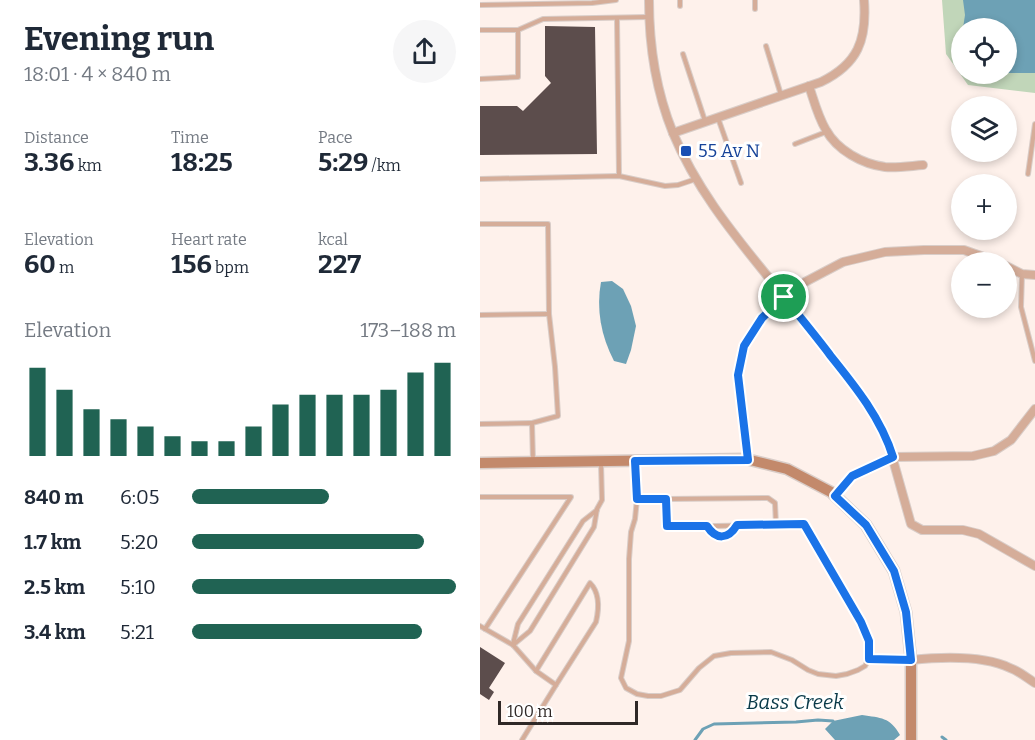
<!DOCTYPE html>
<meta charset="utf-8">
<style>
:root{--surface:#fff;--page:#f6f6f7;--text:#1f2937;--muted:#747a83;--accent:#206353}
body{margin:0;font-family:Bitter,serif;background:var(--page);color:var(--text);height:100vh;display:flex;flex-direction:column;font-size:22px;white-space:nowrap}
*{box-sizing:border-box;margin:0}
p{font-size:20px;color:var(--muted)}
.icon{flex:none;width:33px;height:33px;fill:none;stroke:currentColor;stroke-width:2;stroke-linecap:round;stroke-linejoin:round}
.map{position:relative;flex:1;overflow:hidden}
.panel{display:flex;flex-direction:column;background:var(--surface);width:480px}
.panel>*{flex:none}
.tools{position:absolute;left:471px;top:18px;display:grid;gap:12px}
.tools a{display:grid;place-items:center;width:66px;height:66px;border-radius:50%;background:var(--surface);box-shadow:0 3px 9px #0003;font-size:30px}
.scale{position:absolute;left:18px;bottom:15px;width:140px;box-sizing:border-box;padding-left:6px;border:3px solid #2f2826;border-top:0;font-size:16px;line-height:21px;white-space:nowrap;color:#2f2826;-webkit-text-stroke:4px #fff;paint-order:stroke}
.pin{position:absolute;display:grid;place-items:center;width:51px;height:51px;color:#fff;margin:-26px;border:3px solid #fff;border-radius:50%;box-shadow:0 2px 6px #0007}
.round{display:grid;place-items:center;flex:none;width:63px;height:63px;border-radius:32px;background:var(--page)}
.overview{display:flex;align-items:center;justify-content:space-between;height:102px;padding:0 24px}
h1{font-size:33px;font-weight:700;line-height:45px}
.figures{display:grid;grid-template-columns:repeat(3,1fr);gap:9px;height:102px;padding:6px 24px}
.figures div{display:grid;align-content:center}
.figures b{font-size:26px;font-weight:700}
.figures small{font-size:16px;font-weight:400}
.figures p{font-size:16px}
.chart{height:168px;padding:12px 24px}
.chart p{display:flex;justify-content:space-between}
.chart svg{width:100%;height:108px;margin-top:6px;stroke:var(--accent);stroke-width:6}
ul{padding:0 24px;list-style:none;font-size:20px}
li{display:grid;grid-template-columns:96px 72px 1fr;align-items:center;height:45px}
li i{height:15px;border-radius:8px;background:var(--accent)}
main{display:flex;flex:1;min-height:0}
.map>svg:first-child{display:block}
</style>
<main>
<section class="panel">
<div class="overview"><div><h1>Evening run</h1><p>18:01 · 4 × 840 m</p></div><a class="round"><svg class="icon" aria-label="share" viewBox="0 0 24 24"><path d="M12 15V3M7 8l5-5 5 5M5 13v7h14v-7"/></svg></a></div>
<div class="figures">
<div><p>Distance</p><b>3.36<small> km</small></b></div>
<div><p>Time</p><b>18:25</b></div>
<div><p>Pace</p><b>5:29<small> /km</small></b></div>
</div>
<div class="figures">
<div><p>Elevation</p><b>60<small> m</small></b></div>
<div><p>Heart rate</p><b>156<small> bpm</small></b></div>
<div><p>kcal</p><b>227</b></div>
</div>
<div class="chart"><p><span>Elevation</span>173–188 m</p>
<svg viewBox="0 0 160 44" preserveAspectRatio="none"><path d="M5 44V8M15 44V17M25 44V25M35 44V29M45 44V32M55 44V36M65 44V38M75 44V38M85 44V32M95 44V23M105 44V19M115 44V19M125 44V19M135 44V17M145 44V10M155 44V6"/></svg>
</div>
<ul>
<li><b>840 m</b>6:05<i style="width:52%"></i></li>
<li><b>1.7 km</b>5:20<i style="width:88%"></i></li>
<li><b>2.5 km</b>5:10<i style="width:100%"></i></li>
<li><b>3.4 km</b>5:21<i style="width:87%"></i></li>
</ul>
</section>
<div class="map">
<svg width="555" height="740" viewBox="0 0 555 740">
<rect width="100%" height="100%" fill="#fef1eb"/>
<path fill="#c1d6b9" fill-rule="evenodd" d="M462,0H555V93L488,85L466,54ZM482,28H526V74H482Z"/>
<g fill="#6da1b5">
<path d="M483,0H555V73H527L526,28H483L485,15Z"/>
<path d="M132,281L143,289L151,306L156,326L151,350L146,364L134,361C121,336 116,309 121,282Z"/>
<path d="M382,715C401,718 410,717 420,735L414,740H355L345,729L353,721Z"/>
</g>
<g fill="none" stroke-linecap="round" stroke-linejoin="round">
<g stroke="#6da1b5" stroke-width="3">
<path d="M462,737L466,740"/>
<path d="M215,740L223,729L234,724L316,722L338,720L353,721"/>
</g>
</g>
<g fill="#5c4d4c">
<path d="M65,26L115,27L117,154L0,155V106H37L43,111L71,83L65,76Z"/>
<path d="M0,647L25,663L9,688L14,692L9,700L0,694Z"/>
</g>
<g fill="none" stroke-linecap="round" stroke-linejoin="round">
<g stroke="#d9cdc8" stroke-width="6">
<g id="lane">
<path d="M0,5L112,3L136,0"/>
<path d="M200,6V0"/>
<path d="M275,9V0"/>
<path d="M137,19L139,176"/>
<path d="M0,30H38L63,19L168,17"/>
<path d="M286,46L301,95"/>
<path d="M203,54L225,121"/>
<path d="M0,79L38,77V30"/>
<path d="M238,118L261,183"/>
<path d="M315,144L346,132"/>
<path d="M548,174L555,124"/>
<path d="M0,179L139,176L185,186L198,185L216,179"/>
<path d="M0,224H68L69,314L75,367L78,416L52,423"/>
<path d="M542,274L541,307L555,361"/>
<path d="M0,315L69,314"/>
<path d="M0,424L52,423L53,461"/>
<path d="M155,462L157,499L155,519L151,532L149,559V641L141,678L146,688L157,694L168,696H181L200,690L219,668L234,656L251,653L291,652L312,660L328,670L338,674L356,676L367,674L378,670L385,666L389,659V641L381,622L324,524L187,527L186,499H157"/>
<path d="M0,497H91L5,629"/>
<path d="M186,499L288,498L295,503L296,525"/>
<path d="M228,527C236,540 248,539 257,526"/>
<path d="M0,626L33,645L56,671L76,685L42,740"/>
<path d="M33,644L38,624L103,521L117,510"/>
<path d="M33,645L50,631L114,527L117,509L122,500L121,463"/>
<path d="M389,659L431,660"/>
<path d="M56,671L110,583C120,593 119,609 116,622L76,685"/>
</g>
</g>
<g stroke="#d9cdc8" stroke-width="10">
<g id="street">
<path d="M169,0C169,45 176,91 193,133C215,186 250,230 285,273C311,305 336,337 362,369L379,392L395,417L408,442L431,524L442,530H483L499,534L555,566"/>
<path d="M329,86C334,101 338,117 346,130C357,150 382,164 405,167C417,168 430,166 443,165"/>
<path d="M193,133L341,82C378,64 387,40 384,0"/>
<path d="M526,266L542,274L555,275"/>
<path d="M268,460L258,375L264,346L282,318L304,297L325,282L363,262L405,252L444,250H484L518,262"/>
<path d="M355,496L372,476L413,457L493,456L514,451L531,440L555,409"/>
<path d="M431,660C461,657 503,655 530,668C539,671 547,678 555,683"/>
</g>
</g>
<g stroke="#d9cdc8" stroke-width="13">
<path id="secondary" d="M0,463L266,459L307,469L351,492L386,525L414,571L426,612L431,660V740"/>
</g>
<use href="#lane" stroke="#d5ad99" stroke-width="4"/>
<use href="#street" stroke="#d5ad99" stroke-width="8"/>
<use href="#secondary" stroke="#c3896b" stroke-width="10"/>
</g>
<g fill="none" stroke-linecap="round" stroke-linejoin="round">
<g stroke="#fff" stroke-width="12">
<path id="route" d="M304,297C319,316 335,335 350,355C375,386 401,418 413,457L372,476L355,496L386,525L414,571L426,612L431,660L389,659V641L381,622L324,524L257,525C248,540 236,540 227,526H187L186,499H157L155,461L268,460L258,375L264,346L282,318Z"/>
</g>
<use href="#route" stroke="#1a73e8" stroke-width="8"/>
</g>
<rect fill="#1a4fb4" stroke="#fff" stroke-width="2" x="200" y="145" width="12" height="12" rx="3"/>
<g text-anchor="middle" stroke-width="6" stroke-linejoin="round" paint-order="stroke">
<g font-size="18" fill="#164399" stroke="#fff" text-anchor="start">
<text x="218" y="157">55 Av N</text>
</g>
<g font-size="20" font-style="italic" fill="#0a3a49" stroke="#fff">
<text x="315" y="709">Bass Creek</text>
</g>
</g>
</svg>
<div class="tools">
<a><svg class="icon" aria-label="locate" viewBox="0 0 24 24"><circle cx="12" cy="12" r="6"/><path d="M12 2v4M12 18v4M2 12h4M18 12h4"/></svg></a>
<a><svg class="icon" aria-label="layers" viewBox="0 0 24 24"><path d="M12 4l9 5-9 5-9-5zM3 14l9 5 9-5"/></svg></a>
<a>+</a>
<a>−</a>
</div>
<div class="scale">100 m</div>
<div class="pin" style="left:304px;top:297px;background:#1e9e55"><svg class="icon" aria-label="arrive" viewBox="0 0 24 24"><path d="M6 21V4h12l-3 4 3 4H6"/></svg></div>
</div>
</main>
